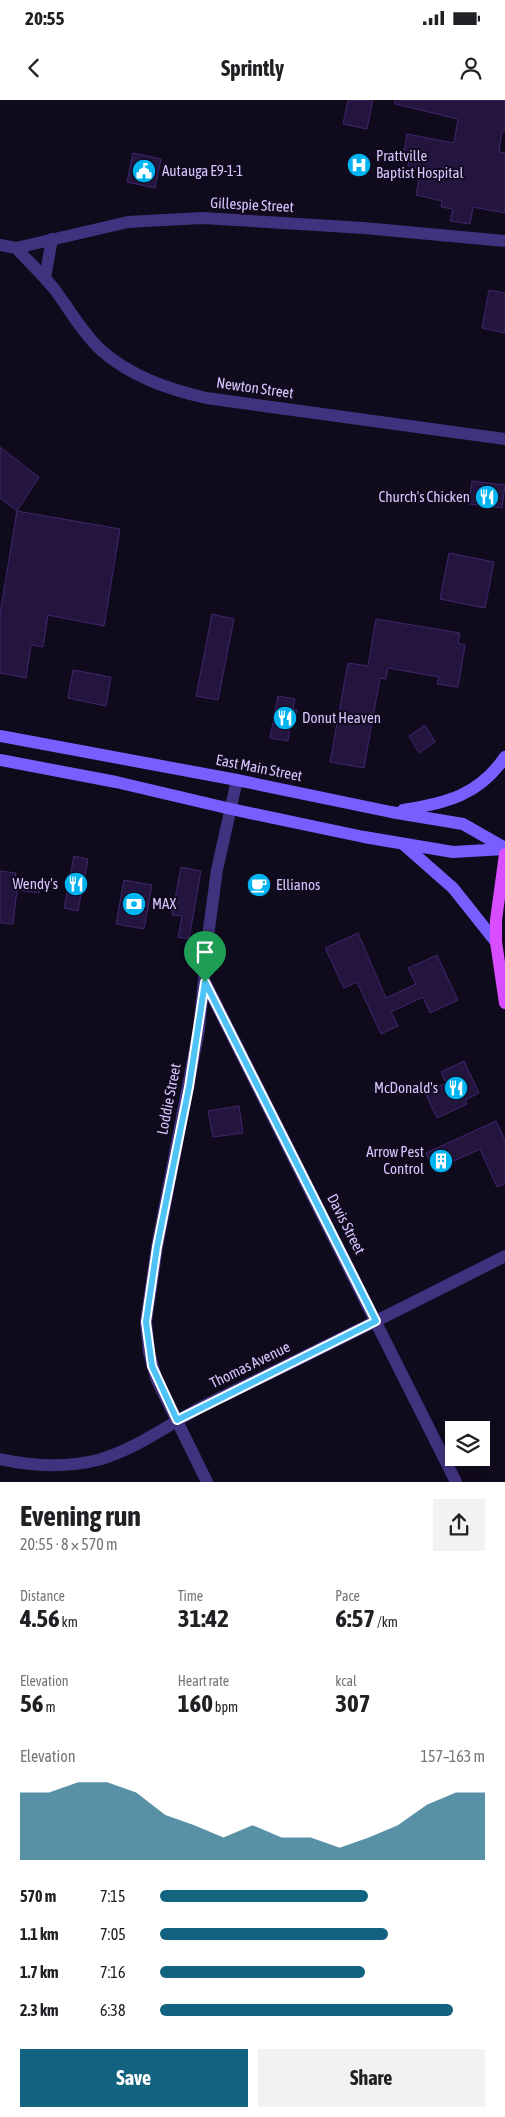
<!DOCTYPE html>
<meta charset="utf-8">
<style>
:root{--surface:#fff;--page:#f2f2f2;--text:#202124;--muted:#757577;--accent:#126380}
body{margin:0;font-family:"Asap Condensed",sans-serif;background:var(--page);color:var(--text);height:100vh;display:flex;flex-direction:column;font-size:19px;white-space:nowrap}
*{box-sizing:border-box;margin:0}
p{font-size:16px;color:var(--muted)}
.icon{flex:none;width:28px;height:28px;fill:none;stroke:currentColor;stroke-width:2;stroke-linecap:round;stroke-linejoin:round}
.map{position:relative;height:1382px;overflow:hidden}
.side{display:flex;flex-direction:column;background:var(--surface);flex:1}
.side>*{flex:none}
.tools{position:absolute;left:445px;top:1321px;display:grid;gap:10px}
.tools a{display:grid;place-items:center;width:45px;height:45px;border-radius:0px;background:var(--surface);box-shadow:0 2px 12px #0003;font-size:25px}
.pin{position:absolute;display:grid;place-items:center;width:42px;height:42px;color:#fff;margin:-51px -21px;border-radius:50% 50% 50% 0;rotate:-45deg;box-shadow:0 0 5px #0007}
.pin .icon{rotate:45deg}
.round{display:grid;place-items:center;flex:none;width:52px;height:52px;border-radius:0px;background:var(--page)}
.headline{display:flex;align-items:center;justify-content:space-between;height:85px;padding:0 20px}
h1{font-size:28px;font-weight:700;line-height:38px}
.stats{display:grid;grid-template-columns:repeat(3,1fr);gap:8px;height:85px;padding:5px 20px}
.stats div{display:grid;align-content:center}
.stats b{font-size:25px;font-weight:700}
.stats small{font-size:14px;font-weight:400}
.stats p{font-size:14px}
.chart{height:140px;padding:10px 20px}
.chart p{display:flex;justify-content:space-between}
.chart svg{width:100%;height:90px;margin-top:5px;fill:var(--accent);opacity:.7}
.cta{display:flex;gap:10px;margin-top:auto;padding:10px 20px}
.cta a{flex:1;height:58px;border-radius:0px;background:var(--accent);color:#fff;font-size:20px;font-weight:700;line-height:58px;text-align:center}
.cta a+a{background:var(--page);color:var(--text)}
ul{padding:0 20px;list-style:none;font-size:16px}
li{display:grid;grid-template-columns:80px 60px 1fr;align-items:center;height:38px}
li i{height:12px;border-radius:6px;background:var(--accent)}
.status{display:flex;justify-content:space-between;align-items:center;height:35px;padding:0 25px;background:var(--surface);direction:ltr}
.status svg{height:14px;fill:currentColor}
header{display:flex;justify-content:space-between;align-items:center;height:65px;padding:0 20px;background:var(--surface);font-size:22px;font-weight:700}
.map>svg:first-child{display:block}
</style>
<div class="status"><b>20:55</b><svg viewBox="0 0 49 12"><path d="M0 12V9h3v3zM5 12V6h3v6zM10 12V3h3v9zM15 12V0h3v12zM26 1h20v11H26zM47 4h2v5h-2z"/></svg></div>
<header><svg class="icon" aria-label="back" viewBox="0 0 24 24"><path d="M15 5l-7 7 7 7"/></svg>Sprintly<svg class="icon" aria-label="person" viewBox="0 0 24 24"><circle cx="12" cy="8" r="4"/><path d="M4 21q1-7 8-7t8 7"/></svg></header>
<div class="map">
<svg width="505" height="1382" viewBox="0 0 505 1382">
<rect width="100%" height="100%" fill="#100a1d"/>
<g fill="#24153f" stroke="#3f266c">
<path d="M348,0H373L367,29L343,24Z"/>
<path d="M395,0H505V31H502L499,52L505,53V113L473,107L470,124L450,121L453,109L441,107L442,101L416,95L421,69L408,66L410,53L404,52L407,34L454,43L458,19L395,4Z"/>
<path d="M133,53L161,59L155,88L127,82Z"/>
<path d="M489,190L505,193V233L482,228Z"/>
<path d="M0,347L39,377L17,411L0,398Z"/>
<path d="M472,381L505,385L502,408L469,404Z"/>
<path d="M17,411L120,429L104,526L48,515L43,547L31,545L26,578L0,573V514Z"/>
<path d="M449,453L494,462L485,508L440,499Z"/>
<path d="M212,514L234,519L218,600L196,596Z"/>
<path d="M376,519L460,533L458,543L465,545L458,587L437,584L439,577L388,568L386,579L380,578L364,668L330,662L348,563L368,566Z"/>
<path d="M73,570L111,577L106,606L68,598Z"/>
<path d="M278,596L295,599L293,609L297,610L294,626H290L288,641L270,638Z"/>
<path d="M425,625L435,642L419,653L409,636Z"/>
<path d="M74,756L88,759L78,811L64,808Z"/>
<path d="M181,767L201,771L189,839L178,837L182,816L172,815Z"/>
<path d="M0,771L16,773L15,778L40,782L39,793L17,790L13,824L0,823Z"/>
<path d="M255,775L266,776L262,796L252,794Z"/>
<path d="M124,780L152,785L144,829L116,824Z"/>
<path d="M358,833L386,898L416,884L408,868L437,855L458,900L430,913L423,897L391,912L398,926L381,934L357,882L344,888L325,848Z"/>
<path d="M464,961L479,993L465,1000L467,1004L437,1018L425,993L446,983L441,972Z"/>
<path d="M239,1006L243,1033L213,1037L208,1011Z"/>
<path d="M496,1021L505,1040V1084L497,1087L480,1049L434,1070L426,1053Z"/>
</g>
<g fill="none" stroke-linecap="round" stroke-linejoin="round">
<g stroke="#41327f" stroke-width="12">
<path d="M0,145L16,148L128,122L202,118L364,128L505,141"/>
<path d="M16,148C29,162 43,175 55,190C70,210 83,234 102,251C132,277 168,289 206,298L505,339"/>
<path d="M45,178L52,139"/>
<path d="M205,882L456,1382"/>
<path d="M0,1359C32,1366 66,1368 98,1360C138,1349 173,1321 209,1303C308,1255 407,1206 505,1156"/>
<path d="M207,1382L156,1278L149,1252L146,1222L157,1147L199,929L209,829L217,770L237,680"/>
</g>
<g stroke="#7a5dff" stroke-width="12">
<path d="M0,636L237,680L391,712L463,724L505,748"/>
<path d="M0,660L116,682L231,709L364,737L453,752L505,749"/>
<path d="M403,710C447,703 479,695 505,657"/>
<path d="M403,744L453,788L496,842"/>
</g>
<path stroke="#d84dff" stroke-width="12" d="M505,754L496,820V842L505,903"/>
</g>
<g fill="none" stroke-linecap="round" stroke-linejoin="round">
<g stroke="#fff" stroke-width="10">
<path id="route" d="M205,882L376,1221L177,1320L152,1266L146,1222L157,1147L189,987Z"/>
</g>
<use href="#route" stroke="#4fc3f7" stroke-width="6"/>
</g>
<defs>
<g id="hospital-disc" transform="scale(1.25)"><circle r="9.5" fill="#00b3f1" stroke="#100a1d"/><path d="M-5-5h3v3.5h4V-5h3V5h-3V1.5h-4V5h-3Z" fill="#fff"/></g>
<g id="civic-disc" transform="scale(1.25)"><circle r="9.5" fill="#00b3f1" stroke="#100a1d"/><path d="M-.6-6.5H3V-4.5H.6V-3L4-1V1h2V6H-6V1h2V-1L-.6-3ZM-1.2 2.5V6h2.4V2.5Z" fill="#fff"/></g>
<g id="restaurant-disc" transform="scale(1.25)"><circle r="9.5" fill="#00b3f1" stroke="#100a1d"/><path d="M-5-6h1v4h1v-4h1v4h1v-4h1v5L-1.5 .5V6h-2V.5L-5-1ZM5-6V6H3V1.5H1.5Q1.5-4 5-6Z" fill="#fff"/></g>
<g id="cafe-disc" transform="scale(1.25)"><circle r="9.5" fill="#00b3f1" stroke="#100a1d"/><path d="M-5.5-4.5H6V0H3Q3 3.5 0 3.5H-2.5Q-5.5 3.5-5.5 0ZM3-3.2v2h1.7v-2ZM-6 4.5H4V6H-6Z" fill="#fff"/></g>
<g id="bank-disc" transform="scale(1.25)"><circle r="9.5" fill="#00b3f1" stroke="#100a1d"/><path d="M-6-4H6V4H-6ZM0-2.3a2.3 2.3 0 1 0 0 4.6a2.3 2.3 0 1 0 0-4.6Z" fill="#fff"/></g>
<g id="building-disc" transform="scale(1.25)"><circle r="9.5" fill="#00b3f1" stroke="#100a1d"/><path d="M-4-6H4V6H1V3H-1V6H-4ZM-2.5-4.3h1.7v1.8h-1.7ZM.8-4.3h1.7v1.8H.8ZM-2.5-1h1.7V.8h-1.7ZM.8-1h1.7V.8H.8Z" fill="#fff"/></g>
</defs>
<g fill-rule="evenodd">
<use href="#hospital-disc" x="359" y="65"/>
<use href="#civic-disc" x="144" y="71"/>
<use href="#restaurant-disc" x="487" y="397"/>
<use href="#restaurant-disc" x="285" y="618"/>
<use href="#restaurant-disc" x="76" y="784"/>
<use href="#cafe-disc" x="259" y="785"/>
<use href="#bank-disc" x="134" y="804"/>
<use href="#restaurant-disc" x="456" y="988"/>
<use href="#building-disc" x="441" y="1061"/>
</g>
<g text-anchor="middle" stroke-width="4" stroke-linejoin="round" paint-order="stroke">
<g font-size="15" fill="#d5c6ff" stroke="#100a1d" text-anchor="start">
<text x="376" y="61">Prattville<tspan x="376" dy="17">Baptist Hospital</tspan></text>
<text x="162" y="76">Autauga E9-1-1</text>
<text x="470" y="402" text-anchor="end">Church's Chicken</text>
<text x="302" y="623">Donut Heaven</text>
<text x="58" y="789" text-anchor="end">Wendy's</text>
<text x="276" y="790">Ellianos</text>
<text x="152" y="809">MAX</text>
<text x="438" y="993" text-anchor="end">McDonald's</text>
<text x="424" y="1057" text-anchor="end">Arrow Pest<tspan x="424" dy="17">Control</tspan></text>
</g>
<g font-size="15" fill="#d5c6ff" stroke="#100a1d">
<text transform="translate(252 105) rotate(3)" y="5">Gillespie Street</text>
<text transform="translate(255 288) rotate(8)" y="5">Newton Street</text>
<text transform="translate(259 668) rotate(11)" y="5">East Main Street</text>
<text transform="translate(169 999) rotate(-79)" y="5">Loddie Street</text>
<text transform="translate(346 1124) rotate(63)" y="5">Davis Street</text>
<text transform="translate(250 1265) rotate(-26)" y="5">Thomas Avenue</text>
</g>
</g>
</svg>
<div class="tools">
<a><svg class="icon" aria-label="layers" viewBox="0 0 24 24"><path d="M12 4l9 5-9 5-9-5zM3 14l9 5 9-5"/></svg></a>
</div>
<div class="pin" style="left:205px;top:882px;background:#1e9e55"><svg class="icon" aria-label="arrive" viewBox="0 0 24 24"><path d="M6 21V4h12l-3 4 3 4H6"/></svg></div>
</div>
<section class="side">
<div class="headline"><div><h1>Evening run</h1><p>20:55 · 8 × 570 m</p></div><a class="round"><svg class="icon" aria-label="share" viewBox="0 0 24 24"><path d="M12 15V3M7 8l5-5 5 5M5 13v7h14v-7"/></svg></a></div>
<div class="stats">
<div><p>Distance</p><b>4.56<small> km</small></b></div>
<div><p>Time</p><b>31:42</b></div>
<div><p>Pace</p><b>6:57<small> /km</small></b></div>
</div>
<div class="stats">
<div><p>Elevation</p><b>56<small> m</small></b></div>
<div><p>Heart rate</p><b>160<small> bpm</small></b></div>
<div><p>kcal</p><b>307</b></div>
</div>
<div class="chart"><p><span>Elevation</span>157–163 m</p>
<svg viewBox="0 0 160 44" preserveAspectRatio="none"><path d="M0 44V11L10 11L20 6L30 6L40 11L50 22L60 27L70 33L80 27L90 33L100 33L110 38L120 33L130 27L140 17L150 11L160 11V44z"/></svg>
</div>
<ul>
<li><b>570 m</b>7:15<i style="width:64%"></i></li>
<li><b>1.1 km</b>7:05<i style="width:70%"></i></li>
<li><b>1.7 km</b>7:16<i style="width:63%"></i></li>
<li><b>2.3 km</b>6:38<i style="width:90%"></i></li>
</ul>
<div class="cta"><a>Save</a><a>Share</a></div>
</section>
